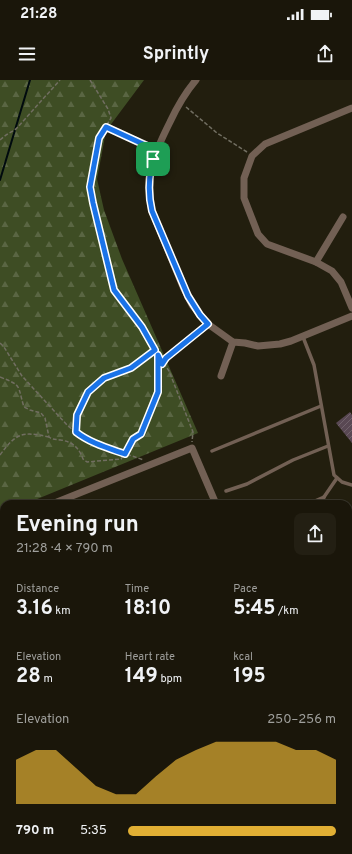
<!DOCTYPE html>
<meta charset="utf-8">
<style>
:root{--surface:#1a160a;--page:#231f13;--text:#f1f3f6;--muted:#9f9f9c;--line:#38352b;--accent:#e1af34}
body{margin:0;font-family:Overpass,sans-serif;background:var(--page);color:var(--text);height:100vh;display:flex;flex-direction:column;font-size:15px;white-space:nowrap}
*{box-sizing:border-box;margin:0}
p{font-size:13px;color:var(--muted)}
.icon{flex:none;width:22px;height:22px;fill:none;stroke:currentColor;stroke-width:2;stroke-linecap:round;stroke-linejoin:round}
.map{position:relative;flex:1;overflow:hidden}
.side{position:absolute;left:0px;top:420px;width:352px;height:354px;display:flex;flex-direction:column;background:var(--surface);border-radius:12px 12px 0 0;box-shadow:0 1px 3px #0004,0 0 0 1px var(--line)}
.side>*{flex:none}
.pin{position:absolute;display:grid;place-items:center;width:34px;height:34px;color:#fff;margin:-17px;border-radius:8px;box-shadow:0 2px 6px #0006}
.round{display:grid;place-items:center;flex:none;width:42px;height:42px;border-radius:8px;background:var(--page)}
.headline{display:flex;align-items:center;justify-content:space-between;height:68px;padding:0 16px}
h1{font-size:22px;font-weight:700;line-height:30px}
.figures{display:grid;grid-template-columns:repeat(3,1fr);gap:6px;height:68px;padding:4px 16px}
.figures div{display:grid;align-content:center}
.figures b{font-size:20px;font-weight:700}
.figures small{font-size:11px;font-weight:400}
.figures p{font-size:11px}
.chart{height:112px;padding:8px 16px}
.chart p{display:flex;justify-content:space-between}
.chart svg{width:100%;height:72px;margin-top:4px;fill:var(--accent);opacity:.7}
ul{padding:0 16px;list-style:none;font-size:13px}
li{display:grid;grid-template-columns:64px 48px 1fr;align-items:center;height:30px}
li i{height:10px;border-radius:5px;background:var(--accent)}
.status{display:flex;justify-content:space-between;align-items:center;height:28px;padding:0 20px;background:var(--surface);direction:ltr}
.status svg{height:11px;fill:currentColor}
header{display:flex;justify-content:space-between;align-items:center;height:52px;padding:0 16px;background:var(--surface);font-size:18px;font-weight:700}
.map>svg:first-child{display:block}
</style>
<div class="status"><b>21:28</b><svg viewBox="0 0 49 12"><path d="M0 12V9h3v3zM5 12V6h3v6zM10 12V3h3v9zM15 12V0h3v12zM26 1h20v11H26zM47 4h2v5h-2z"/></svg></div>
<header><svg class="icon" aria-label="menu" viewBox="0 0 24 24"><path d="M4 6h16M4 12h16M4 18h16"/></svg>Sprintly<svg class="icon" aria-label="share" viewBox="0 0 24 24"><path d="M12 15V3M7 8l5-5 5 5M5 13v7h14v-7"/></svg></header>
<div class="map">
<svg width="352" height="774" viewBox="0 0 352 774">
<defs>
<pattern id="forest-firs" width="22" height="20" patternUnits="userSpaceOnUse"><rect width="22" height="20" fill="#3e4d24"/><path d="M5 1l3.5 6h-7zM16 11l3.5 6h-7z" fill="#5a6643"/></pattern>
<pattern id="water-rules" width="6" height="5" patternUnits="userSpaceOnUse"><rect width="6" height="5" fill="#000a0e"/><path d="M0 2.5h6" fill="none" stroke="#252d30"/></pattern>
<pattern id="building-hatch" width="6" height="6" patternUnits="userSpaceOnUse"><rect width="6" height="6" fill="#594853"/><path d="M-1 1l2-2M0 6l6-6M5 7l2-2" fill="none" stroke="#71626b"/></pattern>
</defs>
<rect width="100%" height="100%" fill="#221e0e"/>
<path fill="url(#forest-firs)" d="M0,0H144L106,51L97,99L104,130L122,179L198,353L25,424H4V432L0,434Z"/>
<path fill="url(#water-rules)" d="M0,568L4,570V592L0,590Z"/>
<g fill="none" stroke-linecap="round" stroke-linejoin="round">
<g stroke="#000a0e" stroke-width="2">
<path d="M0,100L30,0"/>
<path d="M170,774L172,770"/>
</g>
</g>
<path fill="url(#building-hatch)" d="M350,332L352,335V363L336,343Z"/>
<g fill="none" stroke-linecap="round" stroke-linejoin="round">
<g stroke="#716e61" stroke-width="1.5" stroke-dasharray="4 2" stroke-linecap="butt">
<path d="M90,0L108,29L111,38L99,58L90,107L93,123L114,210L142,247L162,284L165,285L169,291L193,352L192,362"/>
<path d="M186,27L217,53L247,72"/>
<path d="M106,47L151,68"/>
<path d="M0,60L6,55L16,49L60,0"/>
<path d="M0,263L4,267L22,296L67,345L83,358L99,365L144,380"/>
<path d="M162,284L166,278L203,248"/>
<path d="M0,297C23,306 17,305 24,327L30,330L41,333L45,338L49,357C53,360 56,359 61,360C73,362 79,368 83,379L87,382L121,379L133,359L141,354L158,312L157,277"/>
<path d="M76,351L77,335L88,312L105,298L131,288L155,270"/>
<path d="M0,375C16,353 22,351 49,357"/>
</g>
<g stroke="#726054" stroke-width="3.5">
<path d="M303,257L314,285L334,395L342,402L352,405"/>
<path d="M212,371L321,326"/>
<path d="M226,411L247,404L293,380L328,366"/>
<path d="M308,424L324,417L337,398"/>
<path d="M322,424L324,417"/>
<path d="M349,515L352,511"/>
<path d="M348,592L352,582"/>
</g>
<g stroke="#726054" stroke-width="7">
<path d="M196,0C185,13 177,27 170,42C154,74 144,95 152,131L183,207L192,225L208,244L233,262L245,263L258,266L280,264L291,261L352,236"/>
<path d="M352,28L265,64L252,76L244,98V118L258,154L267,164L316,182L332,191L341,202L352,228"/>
<path d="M316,182L343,137"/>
<path d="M221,296L233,262"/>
<path d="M52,424L192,368L216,424"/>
<path d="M0,448L4,446"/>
<path d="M348,723L352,721"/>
<path d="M348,731L352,742"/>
<path d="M348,754L352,752"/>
<path d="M299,774L309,770"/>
</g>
</g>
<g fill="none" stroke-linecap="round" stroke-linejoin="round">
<g stroke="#fff" stroke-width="8">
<path id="route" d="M106,47L156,70C149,90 147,110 152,131L188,216L200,235L208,244L166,278L162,284L158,275V312L141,354L133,359L125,374C108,368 90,363 76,352L77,335L88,312L104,298L131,288L155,270L142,247L114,210L93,123L90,107L99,58Z"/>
</g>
<use href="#route" stroke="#1a73e8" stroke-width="5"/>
</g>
</svg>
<div class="pin" style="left:153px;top:79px;background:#1e9e55"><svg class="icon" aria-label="arrive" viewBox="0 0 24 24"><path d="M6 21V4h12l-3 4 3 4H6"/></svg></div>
<section class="side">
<div class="headline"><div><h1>Evening run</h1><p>21:28 · 4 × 790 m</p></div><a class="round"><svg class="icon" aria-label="share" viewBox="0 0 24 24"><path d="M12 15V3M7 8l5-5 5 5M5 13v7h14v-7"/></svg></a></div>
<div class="figures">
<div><p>Distance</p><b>3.16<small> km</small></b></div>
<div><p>Time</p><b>18:10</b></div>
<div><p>Pace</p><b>5:45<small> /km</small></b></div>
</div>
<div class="figures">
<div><p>Elevation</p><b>28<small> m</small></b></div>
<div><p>Heart rate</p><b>149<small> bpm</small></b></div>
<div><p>kcal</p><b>195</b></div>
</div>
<div class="chart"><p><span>Elevation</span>250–256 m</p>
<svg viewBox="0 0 160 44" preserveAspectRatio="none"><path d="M0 44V17L10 11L20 11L30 22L40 33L50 38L60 38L70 27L80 17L90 11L100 6L110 6L120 6L130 6L140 11L150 11L160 17V44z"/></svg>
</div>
<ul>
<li><b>790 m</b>5:35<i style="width:100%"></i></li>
</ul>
</section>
</div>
